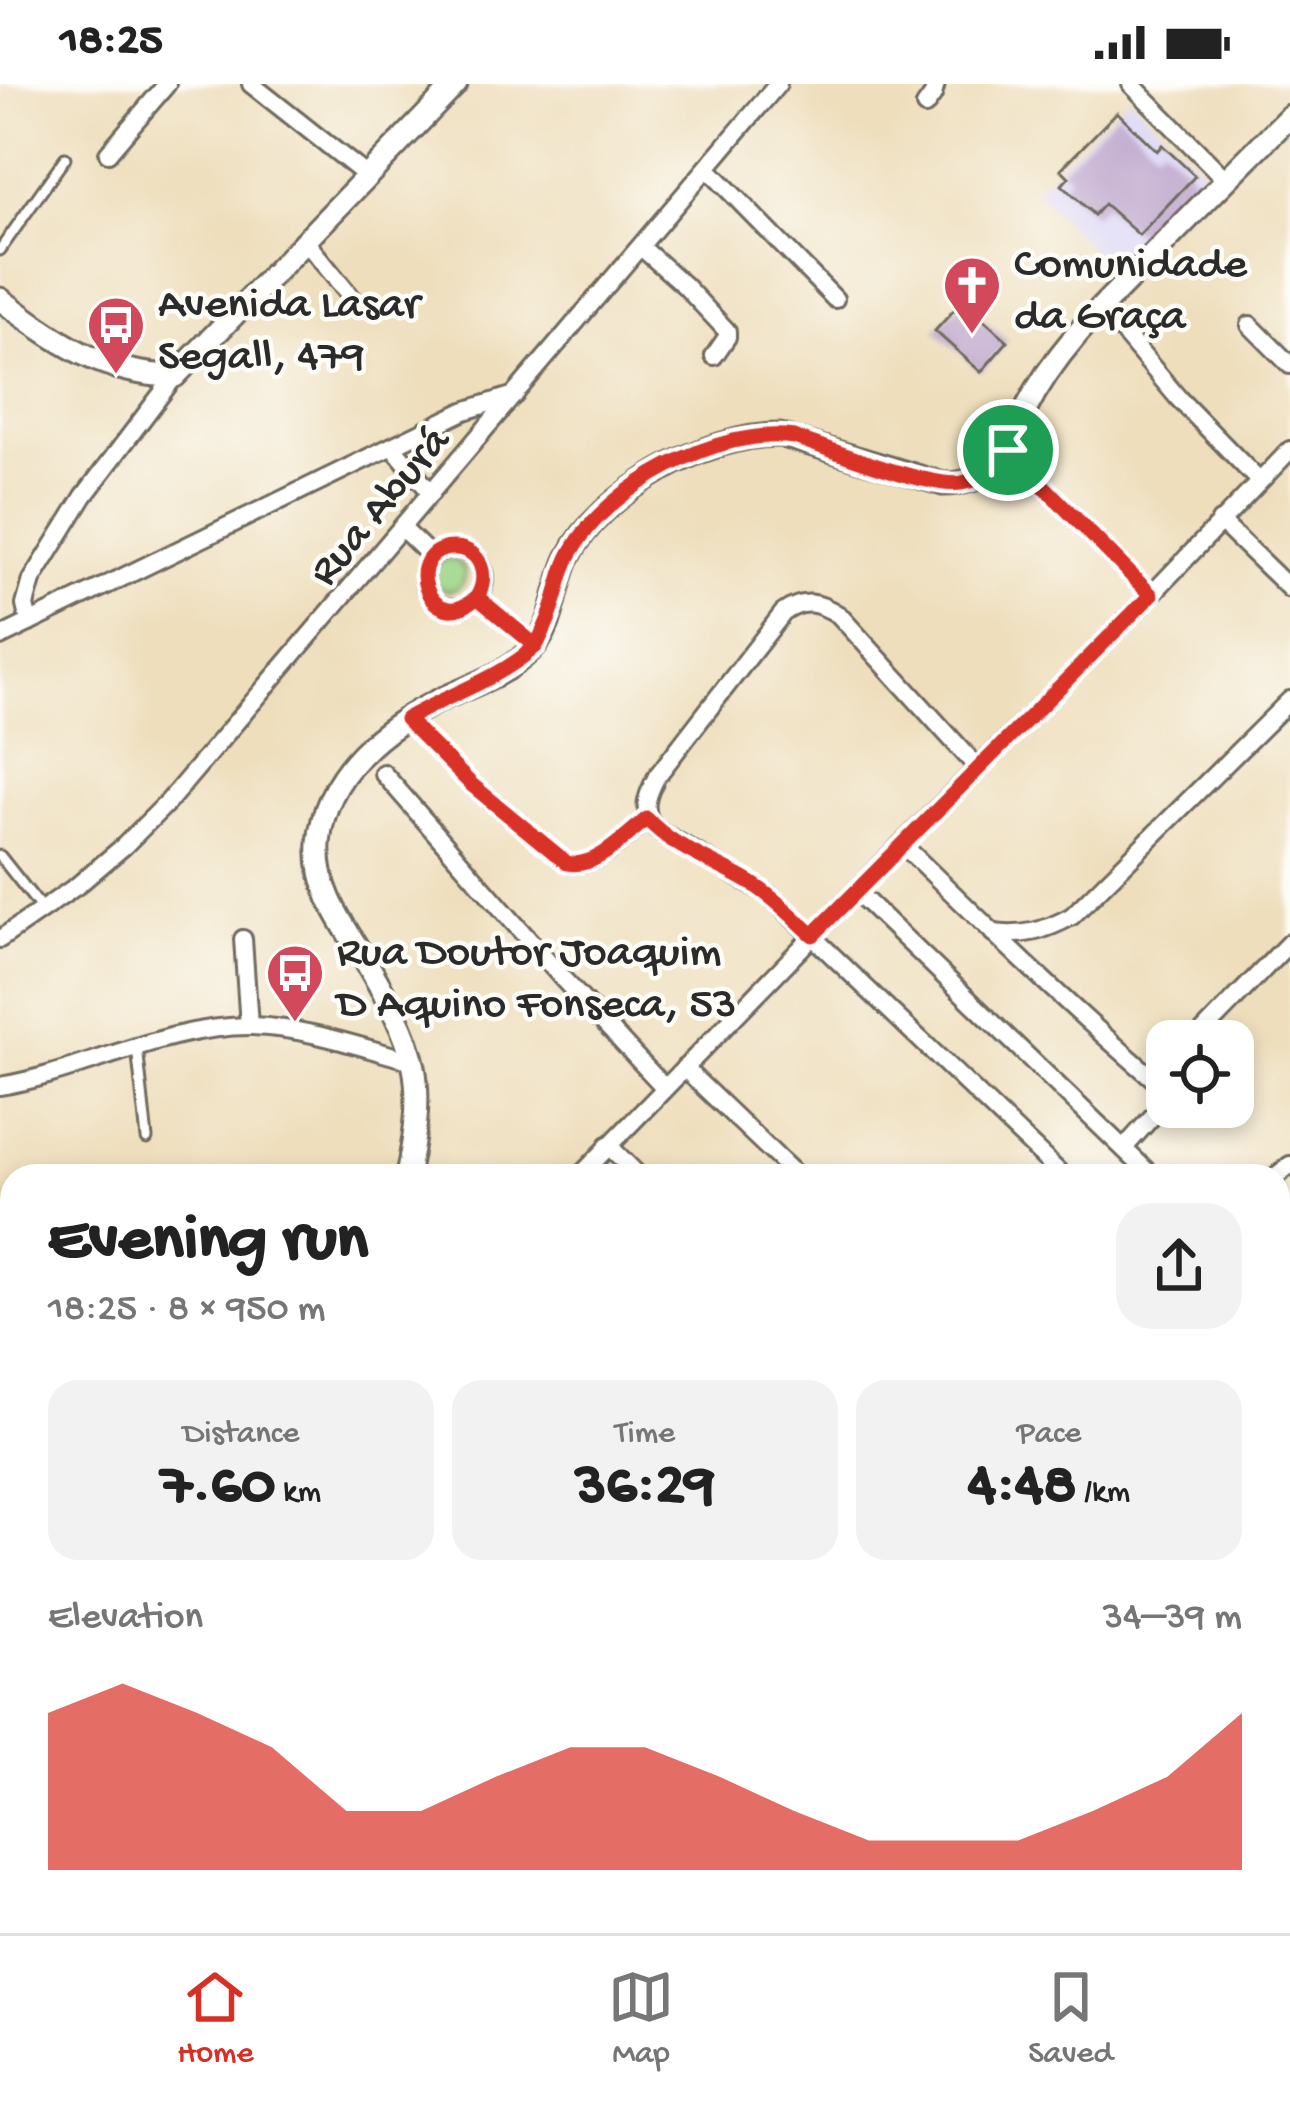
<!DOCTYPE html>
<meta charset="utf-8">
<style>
:root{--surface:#fff;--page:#f2f2f2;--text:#222;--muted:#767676;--line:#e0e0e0;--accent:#d93025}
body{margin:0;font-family:"Gochi Hand",sans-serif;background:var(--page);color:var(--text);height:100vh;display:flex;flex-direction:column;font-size:45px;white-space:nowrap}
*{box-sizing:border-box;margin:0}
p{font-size:39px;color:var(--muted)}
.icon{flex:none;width:66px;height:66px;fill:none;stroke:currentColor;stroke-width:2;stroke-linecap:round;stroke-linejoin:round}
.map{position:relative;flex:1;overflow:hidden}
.drawer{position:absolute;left:0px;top:1080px;width:1290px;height:771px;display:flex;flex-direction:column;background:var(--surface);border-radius:36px 36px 0 0;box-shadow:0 6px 18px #0003}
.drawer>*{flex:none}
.tools{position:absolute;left:1146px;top:936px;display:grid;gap:24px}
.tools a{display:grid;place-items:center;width:108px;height:108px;border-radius:24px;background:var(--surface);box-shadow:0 6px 18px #0003;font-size:60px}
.pin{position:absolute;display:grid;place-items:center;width:102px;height:102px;color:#fff;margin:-51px;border:6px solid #fff;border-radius:50%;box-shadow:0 3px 12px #0007}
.round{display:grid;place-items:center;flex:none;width:126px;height:126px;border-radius:36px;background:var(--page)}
.head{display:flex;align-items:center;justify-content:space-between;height:204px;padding:0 48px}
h1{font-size:66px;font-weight:700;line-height:90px}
.stats{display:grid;grid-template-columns:repeat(3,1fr);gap:18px;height:204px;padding:12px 48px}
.stats div{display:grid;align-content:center;border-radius:30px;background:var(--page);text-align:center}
.stats b{font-size:60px;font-weight:700}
.stats small{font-size:33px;font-weight:400}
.stats p{font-size:33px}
.chart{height:336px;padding:24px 48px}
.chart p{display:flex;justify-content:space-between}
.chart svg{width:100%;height:216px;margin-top:12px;fill:var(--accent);opacity:.7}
.status{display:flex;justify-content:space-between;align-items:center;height:84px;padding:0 60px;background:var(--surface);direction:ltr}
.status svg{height:33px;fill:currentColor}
.tab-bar{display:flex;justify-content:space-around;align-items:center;height:168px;border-top:3px solid var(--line);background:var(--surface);font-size:33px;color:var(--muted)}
.tab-bar a{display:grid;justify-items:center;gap:6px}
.tab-bar .selected{color:var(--accent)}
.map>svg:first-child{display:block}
</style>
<div class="status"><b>18:25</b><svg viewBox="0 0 49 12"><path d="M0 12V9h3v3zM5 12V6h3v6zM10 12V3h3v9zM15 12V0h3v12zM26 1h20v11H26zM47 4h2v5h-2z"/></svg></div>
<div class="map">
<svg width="1290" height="1849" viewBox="0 0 1290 1849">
<rect width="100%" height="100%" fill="#fdfcf7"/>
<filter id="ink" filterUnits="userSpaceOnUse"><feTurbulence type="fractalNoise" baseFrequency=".00833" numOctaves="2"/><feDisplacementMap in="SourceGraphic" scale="24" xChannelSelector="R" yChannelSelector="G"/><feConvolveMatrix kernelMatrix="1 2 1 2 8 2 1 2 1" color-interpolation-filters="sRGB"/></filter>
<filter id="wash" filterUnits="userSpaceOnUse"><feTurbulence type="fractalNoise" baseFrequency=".004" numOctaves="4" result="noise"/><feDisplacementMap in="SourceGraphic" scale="48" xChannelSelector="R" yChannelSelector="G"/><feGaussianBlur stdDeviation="2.7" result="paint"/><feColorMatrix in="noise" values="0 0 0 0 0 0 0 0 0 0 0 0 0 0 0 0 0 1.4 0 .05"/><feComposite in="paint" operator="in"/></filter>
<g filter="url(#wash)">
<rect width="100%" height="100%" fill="#eedebc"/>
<path fill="#dbd6f7" d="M1129,13L1206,90L1207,97L1205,104L1116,191L1035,106Z"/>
<circle fill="#9cd486" stroke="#648058" stroke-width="3" cx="449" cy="491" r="16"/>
<g id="blocks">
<g fill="#bda5cc">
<path d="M1117,28L1157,67L1162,61L1195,92L1139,151L1104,120L1094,131L1062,101L1069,93L1061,85Z"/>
<path d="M962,217L1008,257L981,288L935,247Z"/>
</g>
</g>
</g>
<g filter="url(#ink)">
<use href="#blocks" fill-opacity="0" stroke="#6f6a5e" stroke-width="3"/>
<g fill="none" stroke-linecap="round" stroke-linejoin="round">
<g stroke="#6f6a5e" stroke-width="15">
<g id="service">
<path d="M0,166L65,74"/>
<path d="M0,772L42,825"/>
<path d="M137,963L147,1055"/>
</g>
</g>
<g stroke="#6f6a5e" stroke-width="22">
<g id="minor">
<path d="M251,0L366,91"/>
<path d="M1131,0L1226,96"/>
<path d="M925,22L933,11L936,0"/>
<path d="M108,69L167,0"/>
<path d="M707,84L835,215"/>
<path d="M305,157L357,220"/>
<path d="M641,163L685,202L727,247V253L714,272"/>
<path d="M1101,222L1179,315L1259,397"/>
<path d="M1250,241L1290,281"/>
<path d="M393,363L431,409"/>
<path d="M1008,366L1151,511"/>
<path d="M1220,437L1290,505"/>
<path d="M402,444L432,473"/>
<circle cx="454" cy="494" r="30"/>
<path d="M477,513L536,562"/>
<path d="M29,539L25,521L32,496L84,412L175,292"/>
<path d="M0,553L464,327L515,311"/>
<path d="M978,684L839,531C819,518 803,514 783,529L657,692C647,711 640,727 656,745L769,811L1063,1092"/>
<path d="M383,689L563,895L664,1003"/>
<path d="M472,701L567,779C597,786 625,752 647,735"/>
<path d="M902,760C985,841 1068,922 1156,997L1167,985"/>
<path d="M857,808L1152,1092"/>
<path d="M993,849C1023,853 1045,847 1072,832L1290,616"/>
<path d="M0,855L78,801L124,762L168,718L778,0"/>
<path d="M243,855L249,942"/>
<path d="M1194,957L1290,858"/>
<path d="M684,984L797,1092"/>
<path d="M0,1002C84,988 163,942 250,942C305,943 360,963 412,977"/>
<path d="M608,1061L639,1092"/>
<path d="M1124,1064L1161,1023L1162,1015L1156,997"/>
<path d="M580,1092L902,760L1151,511L1290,366"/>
<path d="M1276,1092L1290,1081"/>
<path d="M1278,1133L1290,1138"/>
<path d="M0,1211L12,1218"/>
<path d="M1278,1250L1290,1254"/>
<path d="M1278,1377L1290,1381"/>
<path d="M1278,1543L1288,1559"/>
<path d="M1278,1708L1290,1707"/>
<path d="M193,1839L194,1849"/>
<path d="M822,1839L827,1849"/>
<path d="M970,1839L971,1849"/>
<path d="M604,1846L679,1841"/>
</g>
</g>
<g stroke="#6f6a5e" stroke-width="27">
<g id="tertiary">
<path d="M0,215C56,257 102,291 175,292L456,0"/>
<path d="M407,1092C414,1057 421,1019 414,983C406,945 384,909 365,876C342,839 316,805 319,759C325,688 384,642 444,614C473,601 507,590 531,566C555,543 554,503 568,474C600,408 707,350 780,351L943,400C999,400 1003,369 1025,327C1054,268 1101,223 1147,177C1194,128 1242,80 1290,32"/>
<path d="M679,1839V1849"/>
</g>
</g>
<path stroke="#6f6a5e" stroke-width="3" stroke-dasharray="3 9" stroke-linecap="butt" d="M420,649L460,689"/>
<use href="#service" stroke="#fff" stroke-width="9"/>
<use href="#minor" stroke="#fff" stroke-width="16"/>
<use href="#tertiary" stroke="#fff" stroke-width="21"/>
</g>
</g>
<g fill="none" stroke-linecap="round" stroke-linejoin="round" filter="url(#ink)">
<g stroke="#fff" stroke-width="24">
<path id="route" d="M1008,366C996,382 983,395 962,399C930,405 830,365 794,353C720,342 608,402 572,467C562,483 560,501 554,519C550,535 543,548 536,562L477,513C489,493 482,465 455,464C398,463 429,558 477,513L536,562C498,596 449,610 406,635L472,701L567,779C597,785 624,752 647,735C675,766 719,779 754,801C776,815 794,834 813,851L1151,511L1008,366"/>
</g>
<use href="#route" stroke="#d93025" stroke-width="15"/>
</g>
<defs>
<g id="church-pin" transform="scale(3)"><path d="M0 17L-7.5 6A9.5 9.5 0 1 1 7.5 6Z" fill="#d1495b" stroke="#fdfcf7"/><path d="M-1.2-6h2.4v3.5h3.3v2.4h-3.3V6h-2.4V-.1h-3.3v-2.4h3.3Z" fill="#fff"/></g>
<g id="bus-pin" transform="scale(3)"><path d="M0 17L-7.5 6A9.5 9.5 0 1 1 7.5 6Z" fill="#d1495b" stroke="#fdfcf7"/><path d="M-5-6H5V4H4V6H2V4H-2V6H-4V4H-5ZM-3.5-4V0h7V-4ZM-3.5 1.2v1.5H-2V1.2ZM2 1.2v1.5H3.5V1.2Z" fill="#fff"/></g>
</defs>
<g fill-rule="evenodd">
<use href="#church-pin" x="972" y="201"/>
<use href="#bus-pin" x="116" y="241"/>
<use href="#bus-pin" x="295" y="889"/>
</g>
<g text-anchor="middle" stroke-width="9" stroke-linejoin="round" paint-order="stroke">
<g font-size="45" fill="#2b2b2b" stroke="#fdfcf7" text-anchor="start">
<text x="1014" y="191">Comunidade<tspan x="1014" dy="52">da Graça</tspan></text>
<text x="158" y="231">Avenida Lasar<tspan x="158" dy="52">Segall, 479</tspan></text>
<text x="337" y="879">Rua Doutor Joaquim<tspan x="337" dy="52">D Aquino Fonseca, 53</tspan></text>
</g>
<g font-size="45" fill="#2b2b2b" stroke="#fdfcf7">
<text transform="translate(376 419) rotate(-50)" y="16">Rua Aburá</text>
</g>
</g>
</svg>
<div class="tools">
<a><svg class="icon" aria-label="locate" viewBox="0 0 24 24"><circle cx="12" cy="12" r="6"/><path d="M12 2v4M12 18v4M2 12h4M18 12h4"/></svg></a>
</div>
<div class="pin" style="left:1008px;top:366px;background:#1e9e55"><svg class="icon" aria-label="arrive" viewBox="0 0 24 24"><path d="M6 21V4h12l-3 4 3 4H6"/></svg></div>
<section class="drawer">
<div class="head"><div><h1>Evening run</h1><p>18:25 · 8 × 950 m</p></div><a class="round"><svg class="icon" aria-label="share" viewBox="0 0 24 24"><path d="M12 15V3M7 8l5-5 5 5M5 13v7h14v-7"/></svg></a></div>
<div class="stats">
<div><p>Distance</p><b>7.60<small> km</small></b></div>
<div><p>Time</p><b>36:29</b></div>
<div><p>Pace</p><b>4:48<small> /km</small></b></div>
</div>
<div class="chart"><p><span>Elevation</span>34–39 m</p>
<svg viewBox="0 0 160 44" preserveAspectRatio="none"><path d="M0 44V12L10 6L20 12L30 19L40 32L50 32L60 25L70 19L80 19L90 25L100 32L110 38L120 38L130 38L140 32L150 25L160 12V44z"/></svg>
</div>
</section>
</div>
<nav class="tab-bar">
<a class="selected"><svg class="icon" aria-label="home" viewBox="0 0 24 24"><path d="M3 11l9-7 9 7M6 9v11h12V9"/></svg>Home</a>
<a><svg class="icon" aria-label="map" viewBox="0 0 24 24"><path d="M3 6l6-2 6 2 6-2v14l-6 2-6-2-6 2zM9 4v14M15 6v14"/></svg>Map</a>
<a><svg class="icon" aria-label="saved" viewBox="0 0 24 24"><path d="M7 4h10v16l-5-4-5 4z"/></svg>Saved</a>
</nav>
